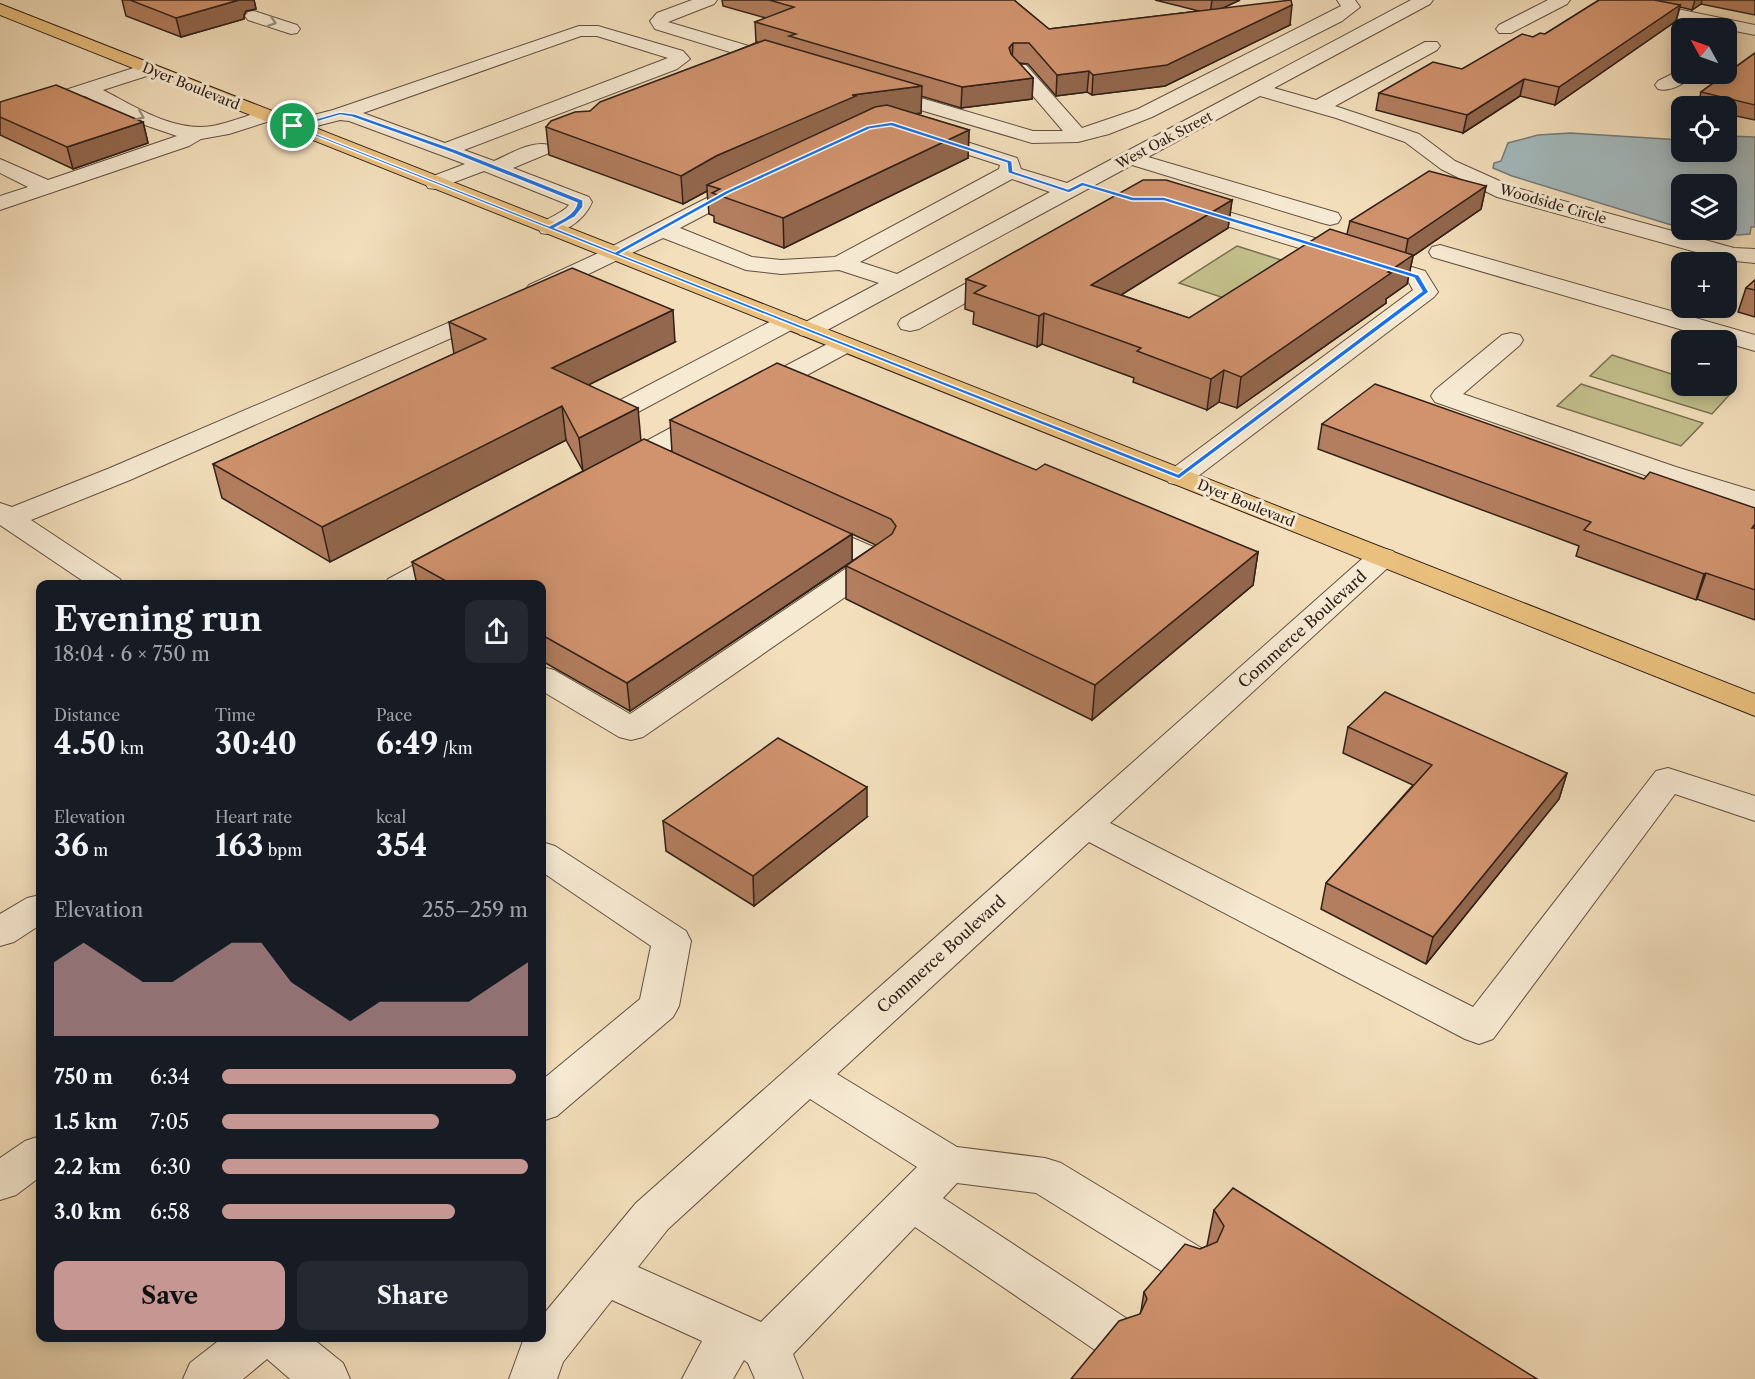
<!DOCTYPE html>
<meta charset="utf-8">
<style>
:root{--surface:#171b24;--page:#242831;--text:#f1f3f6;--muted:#9ea1a6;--accent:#c59692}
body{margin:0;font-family:"Libre Caslon Text",serif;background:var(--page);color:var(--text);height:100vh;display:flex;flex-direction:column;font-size:22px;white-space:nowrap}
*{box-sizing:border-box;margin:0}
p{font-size:20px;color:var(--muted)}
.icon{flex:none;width:33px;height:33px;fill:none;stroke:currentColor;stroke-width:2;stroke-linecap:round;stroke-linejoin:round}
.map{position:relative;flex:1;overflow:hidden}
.panel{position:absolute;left:36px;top:580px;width:510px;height:762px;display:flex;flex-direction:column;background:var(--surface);border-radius:12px;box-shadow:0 3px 15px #0003}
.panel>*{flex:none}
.needle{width:39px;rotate:310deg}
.tools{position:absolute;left:1671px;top:18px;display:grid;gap:12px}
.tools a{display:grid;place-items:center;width:66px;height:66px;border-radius:12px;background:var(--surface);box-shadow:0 3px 15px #0003;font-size:30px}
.pin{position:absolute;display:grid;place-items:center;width:51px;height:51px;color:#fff;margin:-26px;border:3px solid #fff;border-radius:50%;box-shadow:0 2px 6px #0007}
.round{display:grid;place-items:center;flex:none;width:63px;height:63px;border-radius:12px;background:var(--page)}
.summary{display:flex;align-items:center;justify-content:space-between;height:102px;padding:0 18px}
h1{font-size:33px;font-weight:700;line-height:45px}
.figures{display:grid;grid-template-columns:repeat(3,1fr);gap:9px;height:102px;padding:6px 18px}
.figures div{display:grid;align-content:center}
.figures b{font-size:30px;font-weight:700}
.figures small{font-size:16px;font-weight:400}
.figures p{font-size:16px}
.chart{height:168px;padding:12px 18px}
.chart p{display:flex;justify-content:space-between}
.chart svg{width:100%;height:108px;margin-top:6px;fill:var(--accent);opacity:.7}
.primary-button{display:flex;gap:12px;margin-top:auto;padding:12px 18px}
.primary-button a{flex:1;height:69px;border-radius:12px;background:var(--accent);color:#111;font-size:24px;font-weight:700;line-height:69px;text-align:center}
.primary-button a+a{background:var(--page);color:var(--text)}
ul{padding:0 18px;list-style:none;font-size:20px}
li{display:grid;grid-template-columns:96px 72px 1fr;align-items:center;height:45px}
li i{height:15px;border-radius:8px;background:var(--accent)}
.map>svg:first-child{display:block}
</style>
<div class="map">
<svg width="1755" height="1379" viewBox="0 0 1755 1379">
<rect width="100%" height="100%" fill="#f3dfbc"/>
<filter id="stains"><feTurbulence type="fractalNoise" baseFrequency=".00333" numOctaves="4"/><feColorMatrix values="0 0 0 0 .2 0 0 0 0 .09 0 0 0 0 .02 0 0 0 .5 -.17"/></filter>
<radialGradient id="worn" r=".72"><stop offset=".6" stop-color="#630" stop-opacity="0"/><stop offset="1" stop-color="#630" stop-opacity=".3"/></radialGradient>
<g fill="#c3c08c" stroke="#7a7052" stroke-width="1.5">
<path d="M1237,246L1281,260L1224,298L1179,283Z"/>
<path d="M1612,355L1681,377L1682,386H1710L1732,392L1712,414L1590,376Z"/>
<path d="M1581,384L1703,423L1681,446L1557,406Z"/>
</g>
<path fill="#a3b9bd" stroke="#757c7b" stroke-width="1.5" d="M1570,133L1681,140L1682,152H1726L1727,136L1755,137V227H1751L1750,234L1738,235L1693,230H1726V184H1682L1681,228L1512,176L1493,168L1494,163L1501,161L1508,143L1538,135Z"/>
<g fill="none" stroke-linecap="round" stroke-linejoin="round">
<g stroke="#625041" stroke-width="2">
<g id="minor">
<path d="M692,0H717L714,4L668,22L789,58L791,62L789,66L782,68L655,29L650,21L657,13Z"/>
<path d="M1337,0H1355L1360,7L1342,21L1152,117L1109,134L1078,142L1032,143L873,96L870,92L873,88L880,86L1033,131H1063L1010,69L1012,65H1026L1082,128L1138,109L1341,6Z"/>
<path d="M1411,0H1433L1430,4L1274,88L1316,100L1425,42H1437L1440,46L1437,50L1335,106L1419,134L1455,161L1513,187L1734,248L1755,249V263L1725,260L1497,197L1441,169L1405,142L1336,118L1260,96L1148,157L1338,213L1341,218L1338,223L1330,225L1322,223L1132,165L818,335L809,337L800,335L797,330L800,325L879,283L839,270L781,274L746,270L663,238L545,295L537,297L529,295L525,290L529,285L607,249L748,177L756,178L759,183L756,188L680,228L752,257L781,260L835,257L999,169L1000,165L919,139L916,135L919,131L926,129L1017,158L1021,169L1067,183ZM1012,179L1050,192L897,274L860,262Z"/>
<path d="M1548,0H1570L1567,4L1511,33H1499L1496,29L1499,25Z"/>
<path d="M1598,0H1633L1755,25V35L1607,5L1601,4Z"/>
<path d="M254,11L297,25L300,29L297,33L291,34L248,20L245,16L248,12Z"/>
<path d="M579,26H598L683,51L690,59L677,69L464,150L494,161C510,154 532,140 549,145L552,149L549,153L513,168L589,197L592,202C585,220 560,238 541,233L538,228C545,217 561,215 569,205L484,171L436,189L428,188L425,183L428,178L465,164L349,121L340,120L293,132L286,130L283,126L286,122L333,110ZM581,36H597L668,58L445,143L363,113Z"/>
<path d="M149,63L156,65L158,69L156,73L103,90C136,107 173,132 212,126C230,123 248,115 266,110L273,112L276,116L273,120L229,134L201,139L189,146L0,210V196L28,187L0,173V159L48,180L177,136L133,121L85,96L0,123V111Z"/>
<path d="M1682,69V74H1692C1686,84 1670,92 1658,89L1655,85L1658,81Z"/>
<path d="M1185,199L1425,271L1438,292L1434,297L1189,483L1179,485L1169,483L1165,477L1169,471L1413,290L1408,281L1177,211L1174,206L1177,201Z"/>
<path d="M1440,245L1755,335V351L1432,257L1429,252L1432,247Z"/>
<path d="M1004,265L1012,267L1016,272L1012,277L919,329L910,331L901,329L898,324L901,319L996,267Z"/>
<path d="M490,305L499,307L502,312L499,317L130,480L31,520L120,579L124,585H89L0,525V503L12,507L110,468Z"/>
<path d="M788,315L797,317L800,322L797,327L625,419L616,421L607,419L603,413L607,407L779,317Z"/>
<path d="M1511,333L1520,335L1523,340L1520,345L1463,394L1676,467L1755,491V509L1656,479L1435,402L1431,396L1435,390L1502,335Z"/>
<path d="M844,337L853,340L857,345L853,350L765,398L756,400L747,398L743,392L747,386L835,340Z"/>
<path d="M711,409L720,411L724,417L720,423L629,473L619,475L609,473L605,467L609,461L702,411Z"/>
<path d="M813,521L890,554L894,560L890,566L643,737L631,740L619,737L542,691V667L554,670L630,714L857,561L803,536L798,530L803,524Z"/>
<path d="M455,546L466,549L470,555L466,561L422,585H384L388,579L444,549Z"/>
<path d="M1382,548L1393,551L1397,557L1393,563L1110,823L1473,1007L1656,771L1668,768L1755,796V821L1675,794L1493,1039L1479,1044L1465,1039L1089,842L837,1074L957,1147L1045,1158L1061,1163L1208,1252L1215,1266L1208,1280L1192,1286L1176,1280L1036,1193L957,1183L943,1198L1132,1322L1139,1337L1132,1352L1115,1358L1098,1352L915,1227L793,1354L803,1379H755L748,1363L744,1360L733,1379H682L702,1341L612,1300L563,1362L557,1379H509L524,1338H542V1316L636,1203L1371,551ZM810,1099L917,1167L761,1322L638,1267L668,1229Z"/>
<path d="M542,842L555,846L686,931L691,941L679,1006L673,1017L557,1116L542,1121V1080L640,999L651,946L542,872Z"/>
<path d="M40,895V925L14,942L0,946V914L27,898Z"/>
<path d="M40,1136V1177L16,1195L0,1200V1158L25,1141Z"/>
<path d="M222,1338H312L343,1363L350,1379H290L267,1359L243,1379H183L190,1363Z"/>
</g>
</g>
<g stroke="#312018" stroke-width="2">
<path id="major" d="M0,4L1755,694V716L0,15Z"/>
</g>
<use href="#minor" fill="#f7ead3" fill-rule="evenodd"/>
<use href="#major" fill="#eac07e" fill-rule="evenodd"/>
</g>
<g fill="#b37e5f" stroke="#312018" stroke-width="1.5" fill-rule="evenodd">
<path d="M122,0H254L256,9L246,11L244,15V19L181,37L126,16Z"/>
<path d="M722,0H1014L1049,29L1199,11L1155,0H1240L1222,8L1290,25L1165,86L1092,95L1087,92L1056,96L1028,64L1019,63L1033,78L1032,99L961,108L921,96V113L915,114L969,130L968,158L784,248L714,222V216L709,214L707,191L683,204L549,155L546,127L590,111L758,42H756L755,22L766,18L723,6Z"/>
<path d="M1599,0H1755V15L1701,4L1692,10L1680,7L1676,21L1555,105L1520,96L1463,133L1376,110L1379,93L1462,69L1533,37L1545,34Z"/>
<path d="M1755,53V120L1726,114V106H1698L1701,92Z"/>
<path d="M0,102L143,122L148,143L73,169L0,135Z"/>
<path d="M1486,186L1481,209L1413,256L1407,284L1386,299V303L1237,408L1219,402L1207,410L1133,382L1134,378L1042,344L1037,347L973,324L974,312L965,309L966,279L1232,200L1228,228L1121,295L1189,318L1347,234L1350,221Z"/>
<path d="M1755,280V317L1738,312L1746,288Z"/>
<path d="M449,322L675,342L588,385L641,441L672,452L670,420L1036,470L1258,552L1253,585L1092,720L846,599V566L630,711L542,661V585H417L412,562L583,471L566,440L330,562L222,498L213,464L454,354ZM852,534L876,545L852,561Z"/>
<path d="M1322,424L1755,508V620L1697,599L1696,600L1576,556L1579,546L1318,449Z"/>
<path d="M1348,727L1567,773L1559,799L1426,964L1321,909L1326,883L1413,785L1343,753Z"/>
<path d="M867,817L754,906L666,851L663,821Z"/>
<path d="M1214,1210L1537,1379L1140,1314L1141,1311L1144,1292L1200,1249L1207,1246Z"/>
</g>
<g fill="#92674d" stroke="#312018" stroke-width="1.5">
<path d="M239,0H254L256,9L246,11L244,15V19L181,37L176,18Z"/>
<path d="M1212,0H1240L1210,14Z"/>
<path d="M1695,0H1702L1701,4L1692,10Z"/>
<path d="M1292,5L1290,25L1165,86L1092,95L1093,75Z"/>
<path d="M1680,5L1676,21L1555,105L1559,87Z"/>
<path d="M1013,43L1012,63L1009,48Z"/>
<path d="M1089,71L1087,92L1056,96L1057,75Z"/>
<path d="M1033,78L1032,99L961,108L962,87Z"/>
<path d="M1524,79L1520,96L1463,133L1467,115Z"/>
<path d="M922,86L921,113L856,121L707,185V191L683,204L681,176L716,156L852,95Z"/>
<path d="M143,122L148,143L73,169L67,147Z"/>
<path d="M969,130L968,158L784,248L783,218Z"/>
<path d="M1486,186L1481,209L1413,256L1407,284L1386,299V303L1237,408L1241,377L1404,261L1408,239Z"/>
<path d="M1232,200L1228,228L1089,315L1091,285Z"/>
<path d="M673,310L675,342L556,401L552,368Z"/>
<path d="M1044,313L1042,344L1037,347L1039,316Z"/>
<path d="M1224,370L1219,402L1207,410L1211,379Z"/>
<path d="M562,406L566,440L330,562L322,527Z"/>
<path d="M638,408L641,441L583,472L579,438Z"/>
<path d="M852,534V561L630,711L627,683Z"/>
<path d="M1258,552L1253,585L1092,720L1095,685Z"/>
<path d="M1706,573L1697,599L1696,600L1704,574Z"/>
<path d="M1567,773L1559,799L1426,964L1433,937Z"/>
<path d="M867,787V817L754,906L753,876Z"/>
</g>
<g fill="#d0936e" stroke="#312018" stroke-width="1.5">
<path d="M130,0H239L176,18Z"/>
<path d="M769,0H1014L1049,29L1291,0L1292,5L1167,65L1093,75L1089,71L1057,75L1029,43H1013L1009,48L1011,54L1033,78L962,87L789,36L796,34L755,22L794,7Z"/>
<path d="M1599,0H1654L1680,5L1559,87L1524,79L1467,115L1379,93L1433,62L1462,69L1522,34L1533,37L1540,33L1545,34Z"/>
<path d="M765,40L922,86L852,95L856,96L716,156L681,176L546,127L551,121L575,112L590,111L600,102Z"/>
<path d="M1755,53V105L1701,92Z"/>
<path d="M56,85L143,122L67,147L0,117V102Z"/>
<path d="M887,105L969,130L783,218L712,193L720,189L707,185L875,107Z"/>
<path d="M1429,171L1486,186L1408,239L1350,221Z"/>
<path d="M1143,180H1166L1232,200L1091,285L1189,318L1330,229L1413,255L1388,272L1391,273L1241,377L1224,370L1211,379L1137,351L1141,348L1044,313L1039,316L974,293L986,286L966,279Z"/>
<path d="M572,268L673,310L552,368L638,408L579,438L562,406L322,527L213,464L486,339L449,322Z"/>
<path d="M1755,280V290L1746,288Z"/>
<path d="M777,363L1036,470L1045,464L1258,552L1095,685L846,566L892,534L896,526L891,519L670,420Z"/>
<path d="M1375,384L1644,479L1650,472L1755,508V524L1752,528H1755V590L1706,573L1704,574L1584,530L1591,522L1322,424Z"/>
<path d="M644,439L852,534L627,683L542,635V585H453L412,562Z"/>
<path d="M1385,692L1567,773L1433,937L1326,883L1432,765L1348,727Z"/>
<path d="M778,738L867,787L753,876L663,821Z"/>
<path d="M1233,1188L1537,1379H1071L1119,1321L1140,1314L1147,1299L1144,1292L1185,1244L1200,1249L1217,1242L1224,1226L1214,1210Z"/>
</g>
<defs><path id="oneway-chevron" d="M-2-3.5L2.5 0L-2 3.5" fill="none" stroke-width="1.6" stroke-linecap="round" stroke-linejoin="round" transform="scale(1.5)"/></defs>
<g stroke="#9e8f7f">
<use href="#oneway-chevron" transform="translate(272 22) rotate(18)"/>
<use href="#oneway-chevron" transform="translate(140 116) rotate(23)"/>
</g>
<path fill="#1a73e8" stroke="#fff" stroke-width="1.5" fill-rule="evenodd" d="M340,112L355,114L457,150L583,200V207L575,217L555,228L615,252L725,191L867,126L892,122L1012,161L1013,171L1068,189L1082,182L1133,197H1164L1419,275L1429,292L1179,479L290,126ZM340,115L352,117L452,153L577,203C574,215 560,220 549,226L299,127ZM891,126L1007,163L1008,173L1069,193L1083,186L1132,201H1164L1414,278L1422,291L1178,474L620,254L730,193L870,129Z"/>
<g text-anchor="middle" stroke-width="6" stroke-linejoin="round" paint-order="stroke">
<g font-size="14" fill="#312018" stroke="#f7ead3">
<text transform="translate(191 86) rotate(22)" y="5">Dyer Boulevard</text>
<text transform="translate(1164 140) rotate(-28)" y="5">West Oak Street</text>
<text transform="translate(1553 204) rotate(16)" y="5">Woodside Circle</text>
<text transform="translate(1246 503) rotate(22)" y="5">Dyer Boulevard</text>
</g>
<g font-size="16" fill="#312018" stroke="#f7ead3">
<text transform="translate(1302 629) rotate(-42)" y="6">Commerce Boulevard</text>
<text transform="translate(941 954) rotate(-42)" y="6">Commerce Boulevard</text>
</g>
</g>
<rect width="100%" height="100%" filter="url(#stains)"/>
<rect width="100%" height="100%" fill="url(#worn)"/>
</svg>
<div class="tools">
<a><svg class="needle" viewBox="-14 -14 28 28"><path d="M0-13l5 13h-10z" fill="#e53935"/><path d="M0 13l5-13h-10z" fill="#9ea1a6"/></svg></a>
<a><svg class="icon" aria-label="locate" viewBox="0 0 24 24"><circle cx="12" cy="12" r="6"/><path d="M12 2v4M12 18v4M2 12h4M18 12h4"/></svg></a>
<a><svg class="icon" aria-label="layers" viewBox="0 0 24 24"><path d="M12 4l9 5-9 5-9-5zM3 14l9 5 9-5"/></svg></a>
<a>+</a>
<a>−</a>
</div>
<div class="pin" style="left:293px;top:126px;background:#1e9e55"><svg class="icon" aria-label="arrive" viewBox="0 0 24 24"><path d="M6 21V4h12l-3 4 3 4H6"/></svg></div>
<section class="panel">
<div class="summary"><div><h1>Evening run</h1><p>18:04 · 6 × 750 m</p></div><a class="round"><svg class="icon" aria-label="share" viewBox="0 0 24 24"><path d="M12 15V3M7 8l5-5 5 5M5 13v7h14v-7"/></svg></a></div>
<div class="figures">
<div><p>Distance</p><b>4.50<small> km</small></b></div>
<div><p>Time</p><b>30:40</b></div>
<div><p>Pace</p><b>6:49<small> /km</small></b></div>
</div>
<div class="figures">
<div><p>Elevation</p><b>36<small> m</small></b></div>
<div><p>Heart rate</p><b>163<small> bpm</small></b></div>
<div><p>kcal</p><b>354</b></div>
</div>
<div class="chart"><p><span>Elevation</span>255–259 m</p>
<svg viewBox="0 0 160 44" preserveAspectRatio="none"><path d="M0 44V14L10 6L20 14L30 22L40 22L50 14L60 6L70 6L80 22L90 30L100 38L110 30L120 30L130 30L140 30L150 22L160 14V44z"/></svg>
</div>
<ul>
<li><b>750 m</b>6:34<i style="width:96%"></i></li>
<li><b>1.5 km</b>7:05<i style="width:71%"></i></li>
<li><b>2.2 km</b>6:30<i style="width:100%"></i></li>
<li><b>3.0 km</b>6:58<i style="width:76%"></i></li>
</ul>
<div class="primary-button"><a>Save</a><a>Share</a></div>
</section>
</div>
